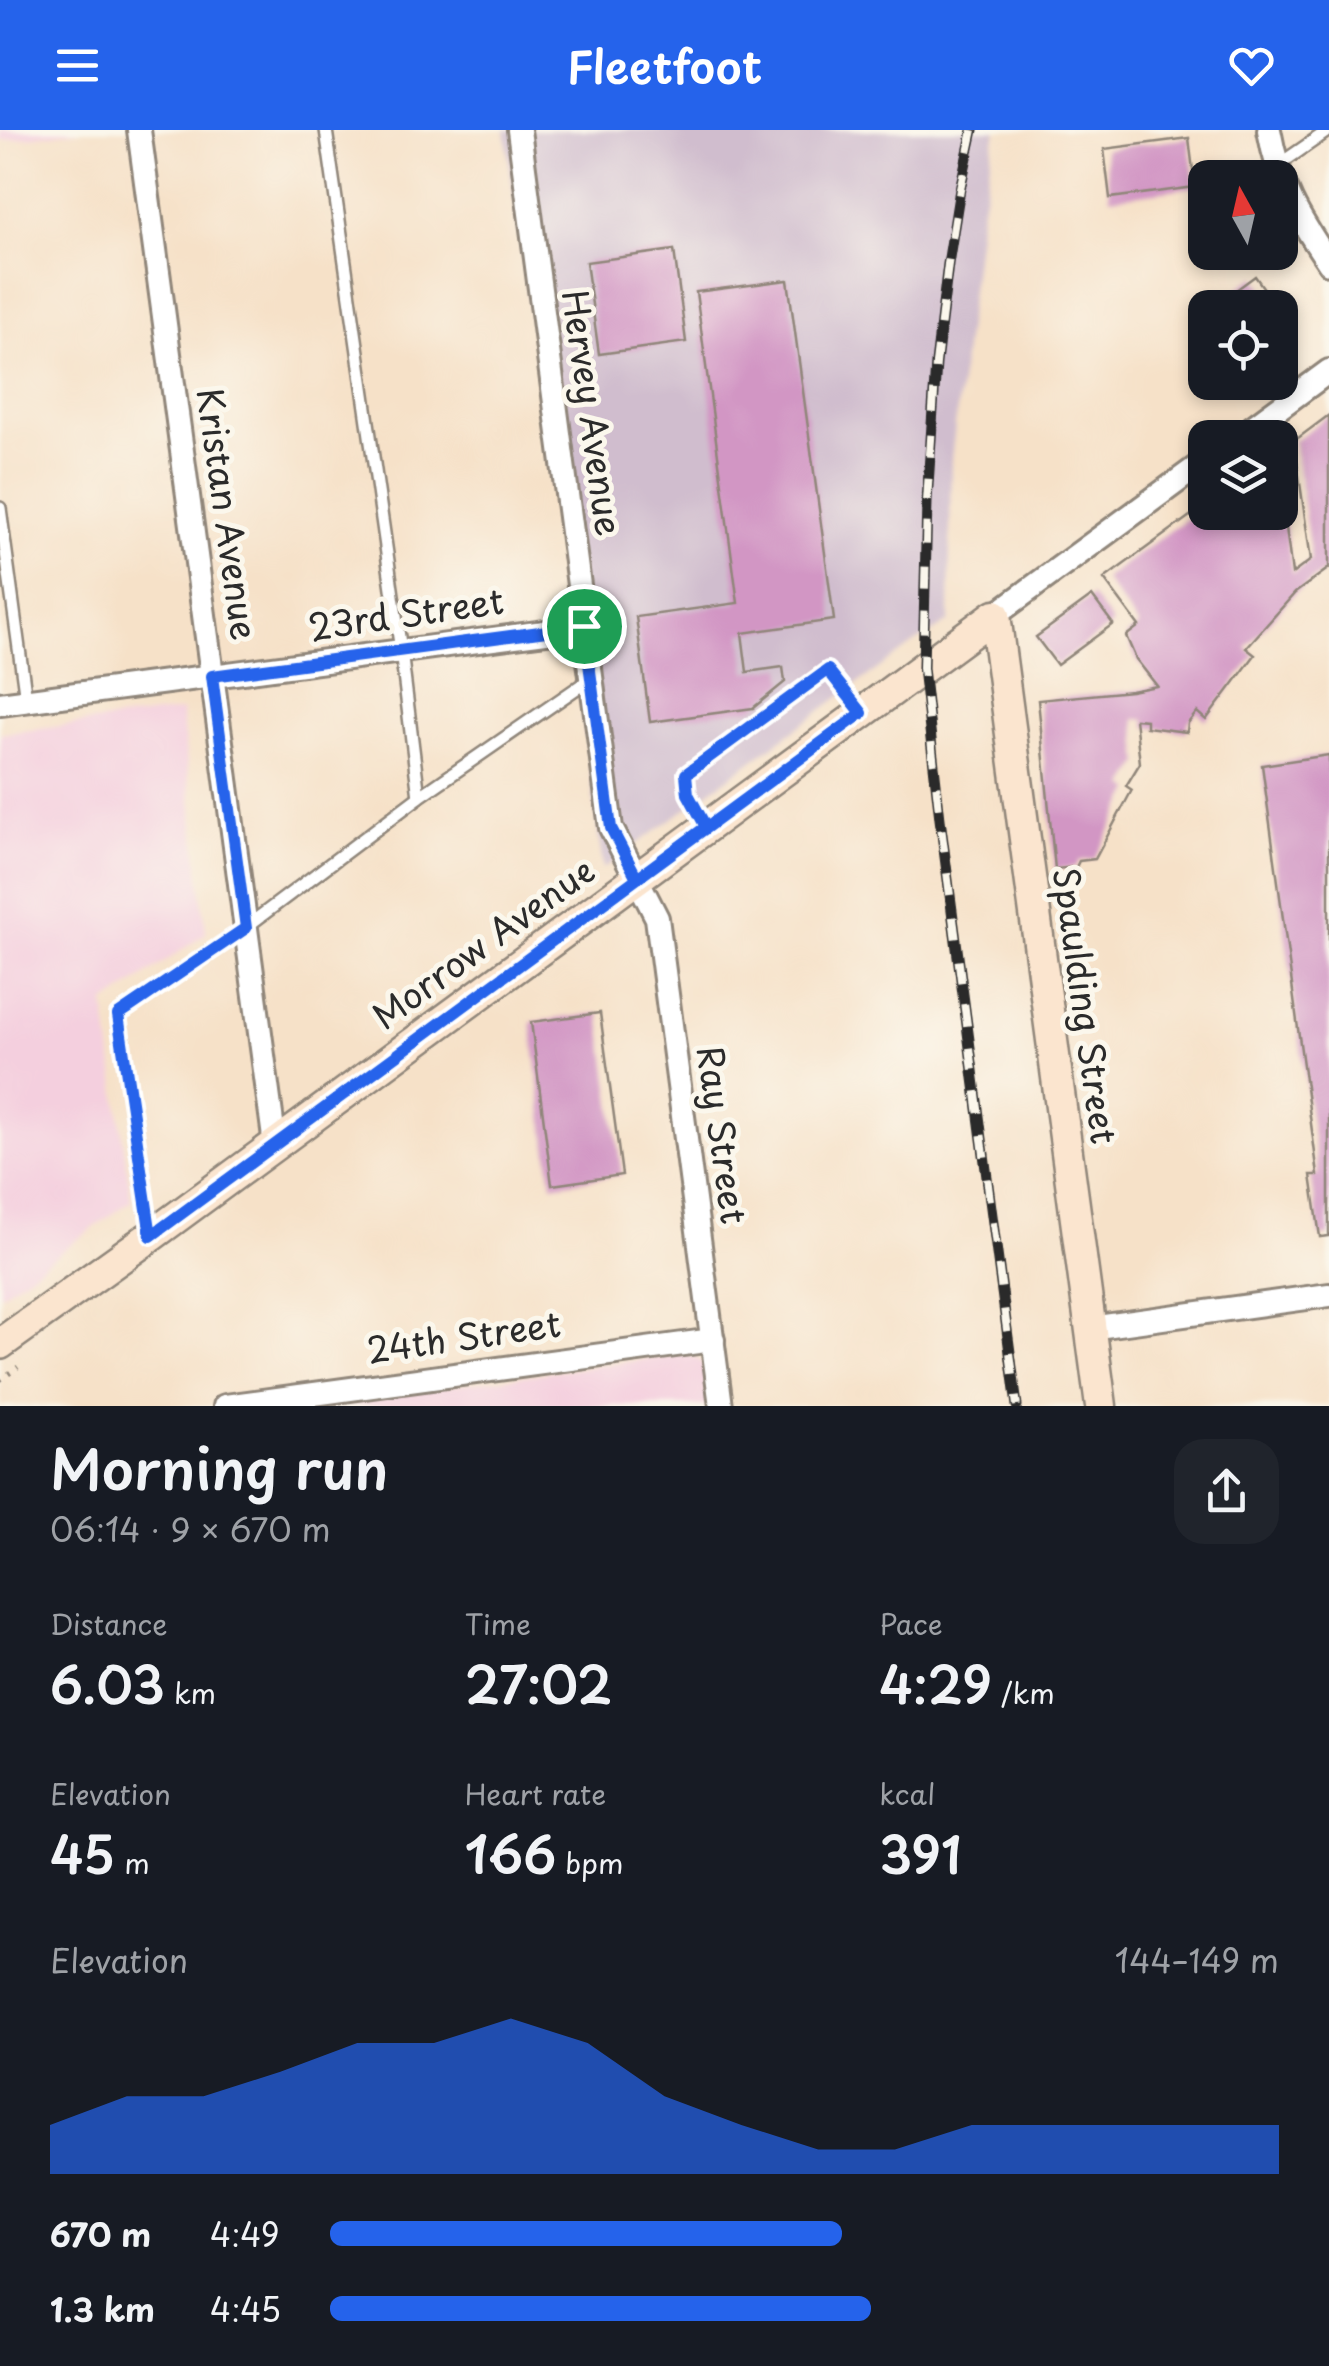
<!DOCTYPE html>
<meta charset="utf-8">
<style>
:root{--surface:#171b24;--page:#20242c;--text:#f1f3f6;--muted:#9ea1a6;--accent:#2563eb}
body{margin:0;font-family:"Playpen Sans",sans-serif;background:var(--page);color:var(--text);height:100vh;display:flex;flex-direction:column;font-size:38px;white-space:nowrap}
*{box-sizing:border-box;margin:0}
p{font-size:32px;color:var(--muted)}
.icon{flex:none;width:55px;height:55px;fill:none;stroke:currentColor;stroke-width:2;stroke-linecap:round;stroke-linejoin:round}
.map{position:relative;height:1276px;overflow:hidden}
.drawer{display:flex;flex-direction:column;background:var(--surface);flex:1}
.drawer>*{flex:none}
.needle{width:65px;rotate:352deg}
.buttons{position:absolute;left:1188px;top:30px;display:grid;gap:20px}
.buttons a{display:grid;place-items:center;width:110px;height:110px;border-radius:20px;background:var(--surface);box-shadow:0 5px 15px #0003;font-size:50px}
.pin{position:absolute;display:grid;place-items:center;width:85px;height:85px;color:#fff;margin:-42px;border:5px solid #fff;border-radius:50%;box-shadow:0 2px 10px #0007}
.round{display:grid;place-items:center;flex:none;width:105px;height:105px;border-radius:30px;background:var(--page)}
.summary{display:flex;align-items:center;justify-content:space-between;height:170px;padding:0 50px}
h1{font-size:55px;font-weight:600;line-height:75px}
.figures{display:grid;grid-template-columns:repeat(3,1fr);gap:15px;height:170px;padding:10px 50px}
.figures div{display:grid;align-content:center}
.figures b{font-size:50px;font-weight:600}
.figures small{font-size:28px;font-weight:400}
.figures p{font-size:28px}
.chart{height:280px;padding:20px 50px}
.chart p{display:flex;justify-content:space-between}
.chart svg{width:100%;height:180px;margin-top:10px;fill:var(--accent);opacity:.7}
ul{padding:0 50px;list-style:none;font-size:32px}
li{display:grid;grid-template-columns:160px 120px 1fr;align-items:center;height:75px}
li i{height:25px;border-radius:12px;background:var(--accent)}
header{display:flex;justify-content:space-between;align-items:center;height:130px;padding:0 50px;background:var(--accent);color:#fff;font-size:45px;font-weight:600}
.map>svg:first-child{display:block}
</style>
<header><svg class="icon" aria-label="menu" viewBox="0 0 24 24"><path d="M4 6h16M4 12h16M4 18h16"/></svg>Fleetfoot<svg class="icon" aria-label="heart" viewBox="0 0 24 24"><path d="M12 20l-8-8c-3-5 5-10 8-4 3-6 11-1 8 4z"/></svg></header>
<div class="map">
<svg width="1329" height="1276" viewBox="0 0 1329 1276">
<rect width="100%" height="100%" fill="#fbf7ec"/>
<filter id="ink" filterUnits="userSpaceOnUse"><feTurbulence type="fractalNoise" baseFrequency=".01" numOctaves="2"/><feDisplacementMap in="SourceGraphic" scale="20" xChannelSelector="R" yChannelSelector="G"/><feConvolveMatrix kernelMatrix="1 2 1 2 8 2 1 2 1" color-interpolation-filters="sRGB"/></filter>
<filter id="wash" filterUnits="userSpaceOnUse"><feTurbulence type="fractalNoise" baseFrequency=".0048" numOctaves="4" result="noise"/><feDisplacementMap in="SourceGraphic" scale="40" xChannelSelector="R" yChannelSelector="G"/><feGaussianBlur stdDeviation="2.25" result="paint"/><feColorMatrix in="noise" values="0 0 0 0 0 0 0 0 0 0 0 0 0 0 0 0 0 1.4 0 .05"/><feComposite in="paint" operator="in"/></filter>
<g filter="url(#wash)">
<rect width="100%" height="100%" fill="#f6e1c8"/>
<g fill="#f4cfde">
<path d="M0,0H81L0,11Z"/>
<path d="M181,581L206,803L105,874L131,1071L0,1165V604Z"/>
<path d="M685,1224L697,1228L704,1235L710,1276H296Z"/>
</g>
<path fill="#d0bdce" d="M505,0H996L979,93L951,330L949,492L908,517L603,739Z"/>
<g id="blocks">
<g fill="#d296c4">
<path d="M1189,8L1195,57L1110,68L1104,19Z"/>
<path d="M674,120L686,212L599,224L586,132Z"/>
<path d="M1255,146L1278,178H1243L1232,163Z"/>
<path d="M788,150L834,490L742,503L747,542L783,537L785,552L753,578L650,592L636,487L738,473L696,162Z"/>
<path d="M1329,285V438L1295,463L1246,518L1255,525L1206,590L1197,582L1188,593L1187,602L1146,597V590L1135,589L1140,633L1126,656L1132,660L1095,729L1079,731L1076,737L1055,739L1038,570L1131,561L1157,556L1136,529L1126,506L1139,496L1104,449L1205,375V382H1280V367H1282L1292,444L1311,430L1294,311Z"/>
<path d="M1092,466L1113,494L1057,535L1036,507Z"/>
<path d="M1329,625V1106L1320,1107L1311,1045H1318L1262,635Z"/>
<path d="M600,883L622,1045L552,1055L531,892Z"/>
</g>
</g>
</g>
<g filter="url(#ink)">
<use href="#blocks" fill-opacity="0" stroke="#90867a" stroke-width="2.5"/>
<g fill="none" stroke-linecap="round" stroke-linejoin="round">
<g stroke="#90867a" stroke-width="16">
<g id="lane">
<path d="M326,0L401,521L419,667"/>
<path d="M1277,36L1329,0"/>
<path d="M0,378L26,570"/>
<path d="M704,694L689,664L686,645L828,540L860,580"/>
<path d="M150,1103L118,885L246,797L419,667L590,549"/>
</g>
</g>
<g stroke="#90867a" stroke-width="28">
<g id="street">
<path d="M139,0L275,1015"/>
<path d="M519,0L611,698L657,788L721,1276"/>
<path d="M1269,0C1279,56 1298,87 1329,133"/>
<path d="M1238,308L1329,241"/>
<path d="M995,485L1205,331"/>
<path d="M0,574L584,497"/>
<path d="M1090,1198L1329,1165"/>
<path d="M225,1276L713,1210"/>
</g>
</g>
<g stroke="#90867a" stroke-width="35">
<path id="secondary" d="M0,1214L151,1106L995,485L1101,1276"/>
</g>
<path stroke="#90867a" stroke-width="5" stroke-dasharray="2.5 8" stroke-linecap="butt" d="M0,1250L18,1237"/>
<use href="#lane" stroke="#fff" stroke-width="11"/>
<use href="#street" stroke="#fff" stroke-width="22"/>
<use href="#secondary" stroke="#fbe5cf" stroke-width="30"/>
<g stroke="#2b2b2b" stroke-width="11">
<path id="rail" d="M973,0L960,59L948,134L936,233L927,371L923,538L940,689L1017,1276"/>
</g>
<use href="#rail" stroke="#fbf7ec" stroke-width="8" stroke-dasharray="22" stroke-linecap="butt"/>
</g>
</g>
<g fill="none" stroke-linecap="round" stroke-linejoin="round" filter="url(#ink)">
<g stroke="#fff" stroke-width="20">
<path id="route" d="M584,496L212,546L246,798L118,885L151,1106C388,932 625,757 862,583L828,540L686,644L688,664L706,697L637,748L611,698L584,496"/>
</g>
<use href="#route" stroke="#2563eb" stroke-width="12"/>
</g>
<g text-anchor="middle" stroke-width="10" stroke-linejoin="round" paint-order="stroke">
<g font-size="35" fill="#2b2b2b" stroke="#fbf7ec">
<text transform="translate(591 283) rotate(82)" y="12">Hervey Avenue</text>
<text transform="translate(226 384) rotate(82)" y="12">Kristan Avenue</text>
<text transform="translate(406 485) rotate(-8)" y="12">23rd Street</text>
<text transform="translate(484 814) rotate(-36)" y="12">Morrow Avenue</text>
<text transform="translate(1084 876) rotate(82)" y="12">Spaulding Street</text>
<text transform="translate(721 1005) rotate(82)" y="12">Ray Street</text>
<text transform="translate(464 1208) rotate(-8)" y="12">24th Street</text>
</g>
</g>
</svg>
<div class="buttons">
<a><svg class="needle" viewBox="-14 -14 28 28"><path d="M0-13l5 13h-10z" fill="#e53935"/><path d="M0 13l5-13h-10z" fill="#9ea1a6"/></svg></a>
<a><svg class="icon" aria-label="locate" viewBox="0 0 24 24"><circle cx="12" cy="12" r="6"/><path d="M12 2v4M12 18v4M2 12h4M18 12h4"/></svg></a>
<a><svg class="icon" aria-label="layers" viewBox="0 0 24 24"><path d="M12 4l9 5-9 5-9-5zM3 14l9 5 9-5"/></svg></a>
</div>
<div class="pin" style="left:584px;top:496px;background:#1e9e55"><svg class="icon" aria-label="arrive" viewBox="0 0 24 24"><path d="M6 21V4h12l-3 4 3 4H6"/></svg></div>
</div>
<section class="drawer">
<div class="summary"><div><h1>Morning run</h1><p>06:14 · 9 × 670 m</p></div><a class="round"><svg class="icon" aria-label="share" viewBox="0 0 24 24"><path d="M12 15V3M7 8l5-5 5 5M5 13v7h14v-7"/></svg></a></div>
<div class="figures">
<div><p>Distance</p><b>6.03<small> km</small></b></div>
<div><p>Time</p><b>27:02</b></div>
<div><p>Pace</p><b>4:29<small> /km</small></b></div>
</div>
<div class="figures">
<div><p>Elevation</p><b>45<small> m</small></b></div>
<div><p>Heart rate</p><b>166<small> bpm</small></b></div>
<div><p>kcal</p><b>391</b></div>
</div>
<div class="chart"><p><span>Elevation</span>144–149 m</p>
<svg viewBox="0 0 160 44" preserveAspectRatio="none"><path d="M0 44V32L10 25L20 25L30 19L40 12L50 12L60 6L70 12L80 25L90 32L100 38L110 38L120 32L130 32L140 32L150 32L160 32V44z"/></svg>
</div>
<ul>
<li><b>670 m</b>4:49<i style="width:54%"></i></li>
<li><b>1.3 km</b>4:45<i style="width:57%"></i></li>
</ul>
</section>
